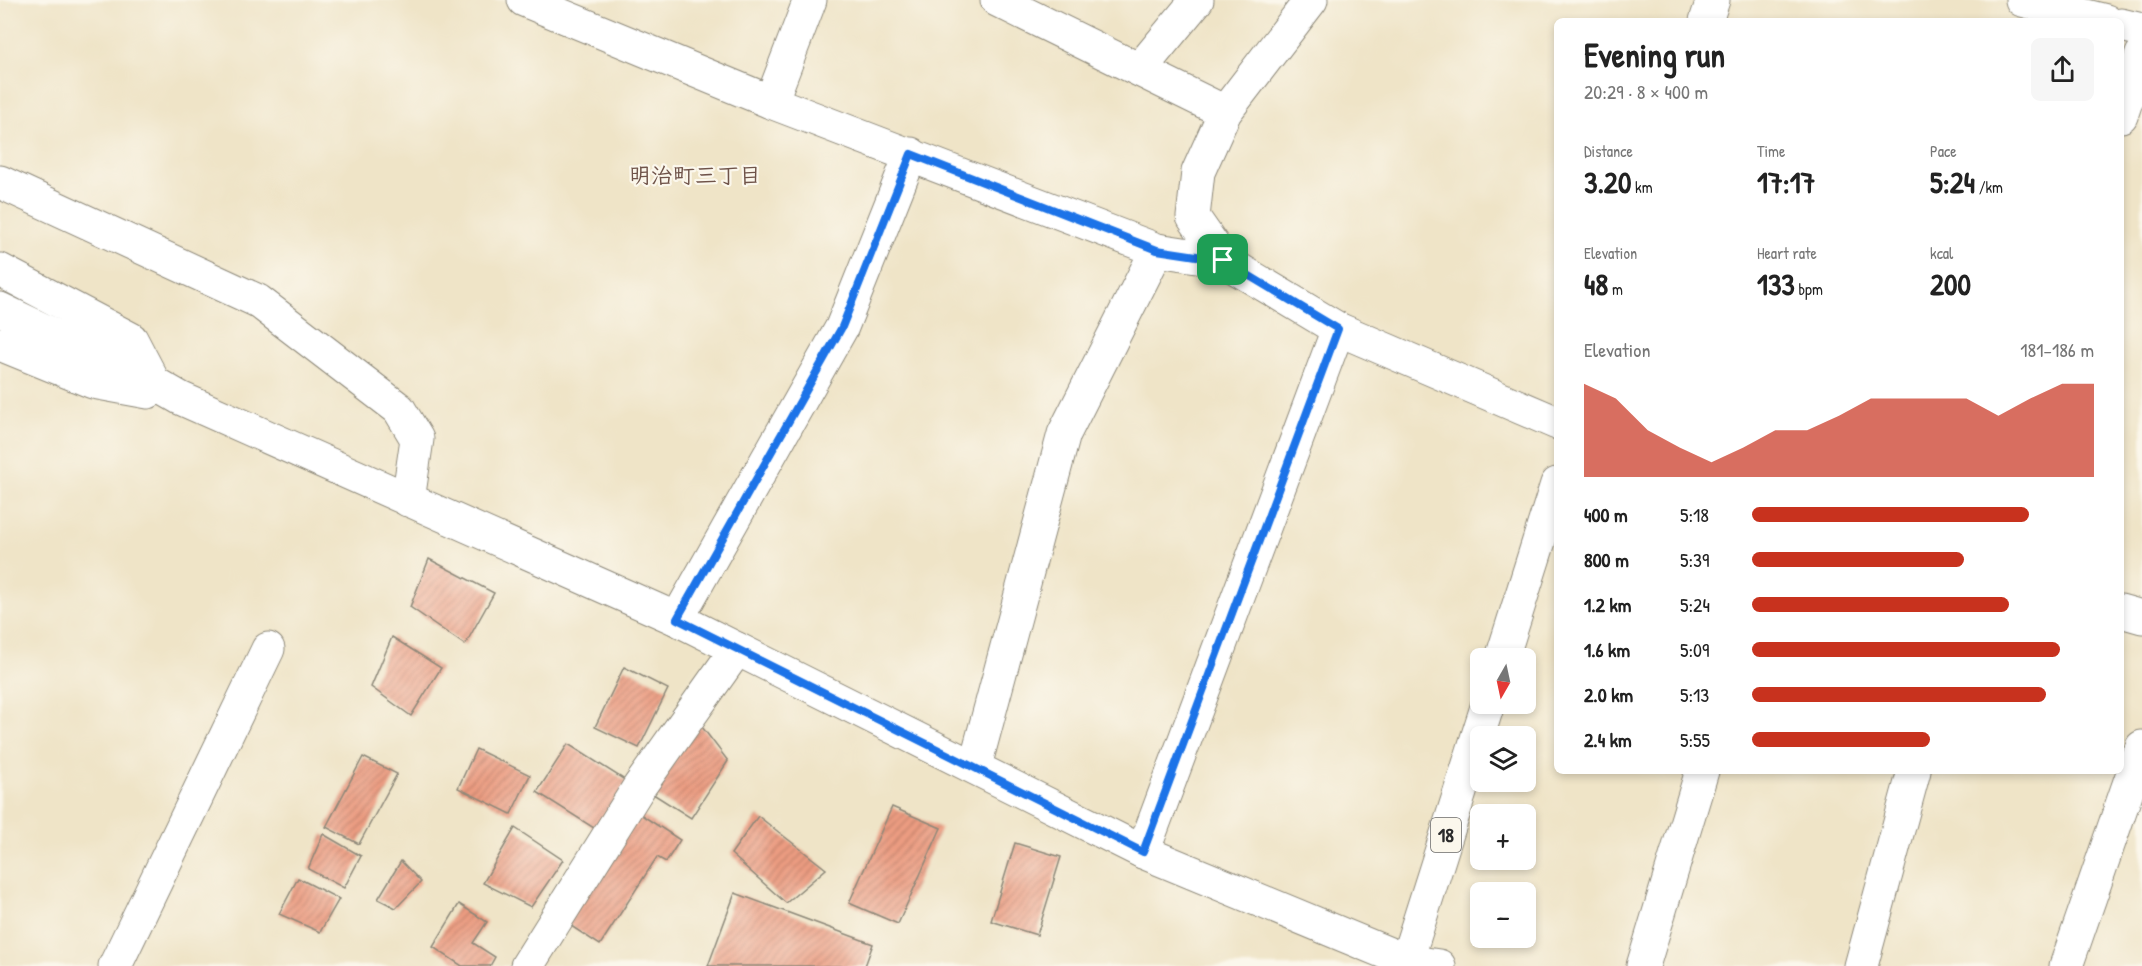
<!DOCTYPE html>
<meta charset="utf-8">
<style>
:root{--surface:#fff;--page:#f6f6f6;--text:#222;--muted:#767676;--accent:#c8321e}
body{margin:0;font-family:"Patrick Hand","Klee One",sans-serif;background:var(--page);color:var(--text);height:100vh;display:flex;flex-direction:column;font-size:22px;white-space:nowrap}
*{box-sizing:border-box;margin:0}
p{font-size:20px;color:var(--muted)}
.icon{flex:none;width:33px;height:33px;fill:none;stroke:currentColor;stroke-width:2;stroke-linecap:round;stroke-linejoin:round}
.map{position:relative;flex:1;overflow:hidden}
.panel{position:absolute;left:1554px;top:18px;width:570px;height:756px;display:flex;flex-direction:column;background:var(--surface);border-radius:9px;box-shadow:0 3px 9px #0003}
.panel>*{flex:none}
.needle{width:39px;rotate:189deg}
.controls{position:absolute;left:1470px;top:648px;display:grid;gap:12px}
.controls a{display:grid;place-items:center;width:66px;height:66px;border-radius:9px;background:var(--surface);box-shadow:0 3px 9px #0003;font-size:30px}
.pin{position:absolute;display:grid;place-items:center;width:51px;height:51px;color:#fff;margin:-26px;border-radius:12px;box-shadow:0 3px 9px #0006}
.round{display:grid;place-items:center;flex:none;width:63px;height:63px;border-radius:9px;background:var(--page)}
.summary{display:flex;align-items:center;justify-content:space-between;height:102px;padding:0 30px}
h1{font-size:33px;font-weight:700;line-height:45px}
.figures{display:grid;grid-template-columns:repeat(3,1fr);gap:9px;height:102px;padding:6px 30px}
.figures div{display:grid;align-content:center}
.figures b{font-size:30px;font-weight:700}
.figures small{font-size:16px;font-weight:400}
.figures p{font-size:16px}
.chart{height:168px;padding:12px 30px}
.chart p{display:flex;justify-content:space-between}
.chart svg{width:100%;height:108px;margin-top:6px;fill:var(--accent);opacity:.7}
ul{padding:0 30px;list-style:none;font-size:20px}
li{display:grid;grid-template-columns:96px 72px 1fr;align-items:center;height:45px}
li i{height:15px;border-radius:8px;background:var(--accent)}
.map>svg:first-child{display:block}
</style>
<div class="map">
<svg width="2142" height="966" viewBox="0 0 2142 966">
<defs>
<pattern id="building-hatch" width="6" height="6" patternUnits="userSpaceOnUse" patternTransform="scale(1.5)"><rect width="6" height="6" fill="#ec9c81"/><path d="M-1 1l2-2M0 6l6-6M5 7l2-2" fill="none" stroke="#bf7f6a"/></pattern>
</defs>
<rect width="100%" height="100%" fill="#fbf7ec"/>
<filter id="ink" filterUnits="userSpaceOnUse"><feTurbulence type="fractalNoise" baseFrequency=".0167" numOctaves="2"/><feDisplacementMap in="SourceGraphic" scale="12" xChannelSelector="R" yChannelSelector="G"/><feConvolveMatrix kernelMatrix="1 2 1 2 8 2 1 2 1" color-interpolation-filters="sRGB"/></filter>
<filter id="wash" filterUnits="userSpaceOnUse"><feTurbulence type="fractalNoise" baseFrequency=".008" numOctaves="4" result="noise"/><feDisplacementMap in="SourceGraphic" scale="24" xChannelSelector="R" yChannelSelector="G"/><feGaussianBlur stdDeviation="1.35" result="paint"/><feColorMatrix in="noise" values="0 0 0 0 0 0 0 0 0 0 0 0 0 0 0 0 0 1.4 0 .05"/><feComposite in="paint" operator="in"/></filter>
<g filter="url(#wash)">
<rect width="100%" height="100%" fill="#efe4c7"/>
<g id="blocks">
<g fill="url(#building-hatch)">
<path d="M429,559L494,593L465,645L410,607Z"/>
<path d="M392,637L441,668L411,716L371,687Z"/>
<path d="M624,667L668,689L639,748L595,727Z"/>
<path d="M699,723L728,761L691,818L650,792Z"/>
<path d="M568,744L628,782L597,830L537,792Z"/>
<path d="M476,749L530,775L511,814L458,788Z"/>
<path d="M363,757L397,774L359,844L326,827Z"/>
<path d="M892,807L941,828L898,924L849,903Z"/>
<path d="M637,812L680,840L666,862L657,857L600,945L565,922Z"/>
<path d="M758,816L826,869L786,903L731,854Z"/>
<path d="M515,828L563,860L531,907L483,883Z"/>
<path d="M323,834L361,856L344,888L308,869Z"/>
<path d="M1015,843L1061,857L1037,935L991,921Z"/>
<path d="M401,861L421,882L396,908L378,899Z"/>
<path d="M298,878L339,899L320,932L279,914Z"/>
<path d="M735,893L873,944L865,966H708Z"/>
<path d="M459,904L487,922L473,943L495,957L490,966H462L433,947Z"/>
</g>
</g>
</g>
<g filter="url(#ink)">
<use href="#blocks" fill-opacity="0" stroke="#8d8879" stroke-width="1.5"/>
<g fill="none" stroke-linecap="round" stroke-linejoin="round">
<g stroke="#8d8879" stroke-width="35">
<g id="minor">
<path d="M524,0L771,102L1157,250L1223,260"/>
<path d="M997,0L1225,112"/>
<path d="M1311,0L1225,112L1198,172L1193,217L1223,260L1338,329L1557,423"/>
<path d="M2022,0L2106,21"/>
<path d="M2121,25L2142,30"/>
<path d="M1140,69L1197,0"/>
<path d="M771,102L810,0"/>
<path d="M2121,116L2142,54"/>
<path d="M0,182L258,301L399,409L417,439L408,500"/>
<path d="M0,270L131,339L154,383"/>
<path d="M0,309L154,383L180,398L677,619L1143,852L1406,961L1439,966"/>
<path d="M0,344L93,382L148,392"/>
<path d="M2121,611L2142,617"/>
<path d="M677,619L842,327L911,154"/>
<path d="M975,766L1064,434L1157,250"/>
<path d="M1143,852L1338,329"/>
<path d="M115,966L268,649"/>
<path d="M527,966L639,787L737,649"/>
<path d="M1643,966L1702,771"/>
<path d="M1861,966L1914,771"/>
<path d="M2066,966L2142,747"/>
</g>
</g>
<g stroke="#8d8879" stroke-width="35">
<g id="major">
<path d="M1706,21L1713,0"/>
<path d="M1502,658L1557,484"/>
<path d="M1405,966L1488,704"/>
</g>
</g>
<use href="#minor" stroke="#fff" stroke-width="33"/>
<use href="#major" stroke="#fff" stroke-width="33"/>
</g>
</g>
<g fill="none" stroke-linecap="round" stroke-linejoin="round" filter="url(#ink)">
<g stroke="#fff" stroke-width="12">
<path id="route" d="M911,154L1157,250L1223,260L1338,329L1143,852L677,619L842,327Z"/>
</g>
<use href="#route" stroke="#1a73e8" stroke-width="8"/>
</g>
<g text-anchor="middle" stroke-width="4.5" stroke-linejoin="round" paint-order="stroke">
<rect fill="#fbf7ec" stroke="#696865" stroke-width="1.5" x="1431" y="818" width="30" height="34" rx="4.5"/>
<g font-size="20" font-weight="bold" fill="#2b2b2b">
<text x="1446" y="842">18</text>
</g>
<g font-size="22" font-weight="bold" fill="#6f5349" stroke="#fbf7ec">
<text x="695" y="183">明治町三丁目</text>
</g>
</g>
</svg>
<div class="controls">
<a><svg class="needle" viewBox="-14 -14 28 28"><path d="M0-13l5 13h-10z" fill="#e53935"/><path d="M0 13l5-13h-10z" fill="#767676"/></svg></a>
<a><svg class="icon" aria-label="layers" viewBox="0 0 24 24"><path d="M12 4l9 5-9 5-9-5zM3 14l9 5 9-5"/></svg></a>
<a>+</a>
<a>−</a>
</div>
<div class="pin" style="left:1223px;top:260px;background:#1e9e55"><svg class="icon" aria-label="arrive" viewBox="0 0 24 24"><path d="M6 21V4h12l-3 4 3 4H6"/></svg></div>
<section class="panel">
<div class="summary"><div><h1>Evening run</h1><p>20:29 · 8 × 400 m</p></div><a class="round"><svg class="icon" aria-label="share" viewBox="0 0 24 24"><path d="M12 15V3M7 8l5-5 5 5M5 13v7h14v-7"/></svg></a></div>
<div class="figures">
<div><p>Distance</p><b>3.20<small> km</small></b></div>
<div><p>Time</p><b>17:17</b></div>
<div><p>Pace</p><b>5:24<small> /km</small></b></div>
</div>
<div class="figures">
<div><p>Elevation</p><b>48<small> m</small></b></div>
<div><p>Heart rate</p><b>133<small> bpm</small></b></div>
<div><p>kcal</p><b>200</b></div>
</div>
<div class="chart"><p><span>Elevation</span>181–186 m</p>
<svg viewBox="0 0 160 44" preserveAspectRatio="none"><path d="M0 44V6L10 12L20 25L30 32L40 38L50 32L60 25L70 25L80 19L90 12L100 12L110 12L120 12L130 19L140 12L150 6L160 6V44z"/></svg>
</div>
<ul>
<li><b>400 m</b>5:18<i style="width:81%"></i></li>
<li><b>800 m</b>5:39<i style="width:62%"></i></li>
<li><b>1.2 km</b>5:24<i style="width:75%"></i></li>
<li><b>1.6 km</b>5:09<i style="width:90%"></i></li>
<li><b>2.0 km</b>5:13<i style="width:86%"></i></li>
<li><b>2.4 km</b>5:55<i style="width:52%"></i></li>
</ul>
</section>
</div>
